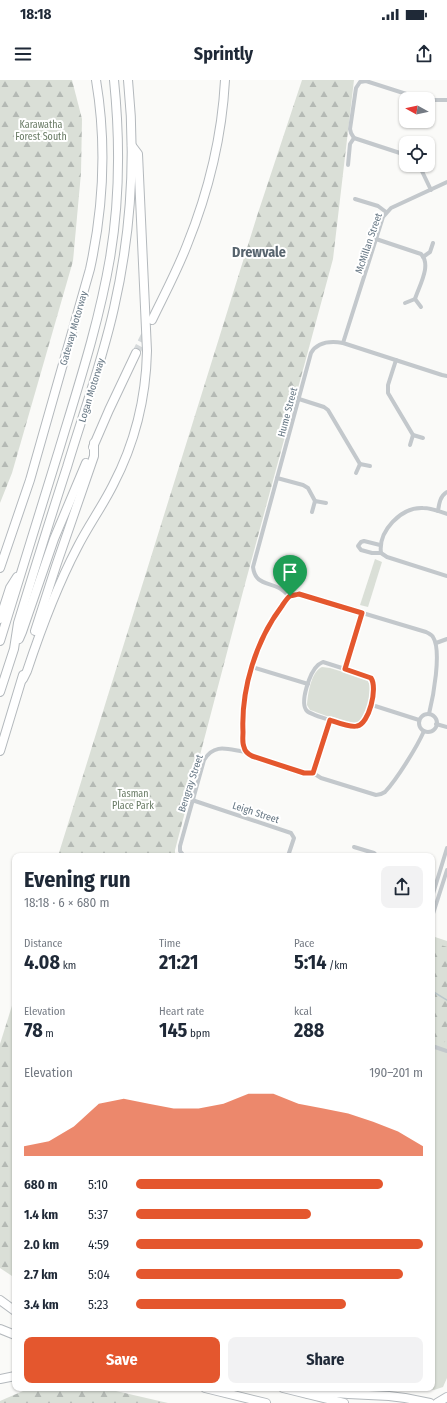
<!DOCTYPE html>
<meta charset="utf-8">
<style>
:root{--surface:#fff;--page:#f2f2f3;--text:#1f2937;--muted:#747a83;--accent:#e4572e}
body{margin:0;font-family:"Fira Sans Condensed",sans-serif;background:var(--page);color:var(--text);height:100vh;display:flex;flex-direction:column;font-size:15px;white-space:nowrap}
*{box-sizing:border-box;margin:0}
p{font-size:13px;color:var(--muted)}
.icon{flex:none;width:22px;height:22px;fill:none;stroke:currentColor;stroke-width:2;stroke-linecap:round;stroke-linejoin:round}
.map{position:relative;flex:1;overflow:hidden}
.side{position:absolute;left:12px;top:773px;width:423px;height:538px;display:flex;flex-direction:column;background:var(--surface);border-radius:8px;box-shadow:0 1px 3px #0004}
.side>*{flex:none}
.needle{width:26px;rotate:278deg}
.controls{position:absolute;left:399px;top:12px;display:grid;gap:8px}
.controls a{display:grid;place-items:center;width:36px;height:36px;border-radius:8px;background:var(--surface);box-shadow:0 1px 3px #0004;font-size:20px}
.pin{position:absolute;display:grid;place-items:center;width:34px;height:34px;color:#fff;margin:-41px -17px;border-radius:50% 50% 50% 0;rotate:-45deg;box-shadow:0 0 4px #0007}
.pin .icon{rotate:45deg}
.round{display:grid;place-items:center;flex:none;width:42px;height:42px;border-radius:8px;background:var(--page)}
.head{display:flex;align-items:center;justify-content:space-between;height:68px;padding:0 12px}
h1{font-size:22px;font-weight:700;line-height:30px}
.figures{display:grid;grid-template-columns:repeat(3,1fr);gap:6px;height:68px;padding:4px 12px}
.figures div{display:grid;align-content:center}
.figures b{font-size:20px;font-weight:700}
.figures small{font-size:11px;font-weight:400}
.figures p{font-size:11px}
.chart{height:112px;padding:8px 12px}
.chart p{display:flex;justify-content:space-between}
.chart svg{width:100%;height:72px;margin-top:4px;fill:var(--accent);opacity:.7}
.primary-button{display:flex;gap:8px;margin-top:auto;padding:8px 12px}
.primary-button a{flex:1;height:46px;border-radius:8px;background:var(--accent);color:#fff;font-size:16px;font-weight:700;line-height:46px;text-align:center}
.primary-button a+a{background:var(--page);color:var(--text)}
ul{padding:0 12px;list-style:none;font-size:13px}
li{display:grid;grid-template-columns:64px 48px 1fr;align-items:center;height:30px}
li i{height:10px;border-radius:5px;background:var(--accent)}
.status{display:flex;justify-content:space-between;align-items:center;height:28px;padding:0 20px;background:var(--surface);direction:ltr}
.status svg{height:11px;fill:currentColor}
header{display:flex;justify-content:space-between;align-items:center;height:52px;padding:0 12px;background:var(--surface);font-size:18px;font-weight:700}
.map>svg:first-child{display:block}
</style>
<div class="status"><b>18:18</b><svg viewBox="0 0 49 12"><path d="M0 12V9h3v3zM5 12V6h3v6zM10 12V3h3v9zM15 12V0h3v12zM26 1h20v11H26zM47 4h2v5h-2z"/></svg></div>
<header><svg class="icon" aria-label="menu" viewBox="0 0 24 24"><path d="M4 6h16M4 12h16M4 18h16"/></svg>Sprintly<svg class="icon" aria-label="share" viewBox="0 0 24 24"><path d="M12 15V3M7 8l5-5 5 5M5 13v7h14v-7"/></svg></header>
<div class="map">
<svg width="447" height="1323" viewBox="0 0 447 1323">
<defs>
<pattern id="forest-firs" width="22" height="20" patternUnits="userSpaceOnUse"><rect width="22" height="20" fill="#dadfd7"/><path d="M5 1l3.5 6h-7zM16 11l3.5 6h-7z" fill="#b4b9b4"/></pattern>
</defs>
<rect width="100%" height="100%" fill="#fafaf8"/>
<g fill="#dadfd7">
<path d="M375,479L382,482L368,527L360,525Z"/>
<path d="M322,587L330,588L366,599C372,605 371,611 369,619C368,626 363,641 356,643C349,645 319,633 310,630L307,625C308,613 311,592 322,587Z"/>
<path d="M432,856L447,861V1298L443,1307L434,1310L425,1308H432Z"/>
</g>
<g fill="url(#forest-firs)">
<path d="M0,0H72L82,39L81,93L73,181L12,393L0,423Z"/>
<path d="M302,0H354L333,179L245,504L175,770V776H58L257,136Z"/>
<path d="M432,862L447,867V960L442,964L432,961Z"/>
<path d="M15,916V1198L0,1188V964Z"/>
<path d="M105,1310L116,1311L168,1323H0V1321L23,1311Z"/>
</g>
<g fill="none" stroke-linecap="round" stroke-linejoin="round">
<path stroke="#bbc7cb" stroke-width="1.5" d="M432,911L447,920"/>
<path stroke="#d5d9db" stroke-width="8" stroke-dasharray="8 4" stroke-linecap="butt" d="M136,273L147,251"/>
<g stroke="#b4b9bd" stroke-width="10">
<g id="highway">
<path d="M152,240C164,215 177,191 187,165C208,113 222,57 225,0"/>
<path d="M93,367L109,330L136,273"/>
<path d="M0,488L30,400L90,189C104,125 107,65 96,0"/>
<path d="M0,539L10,508L17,497"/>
<path d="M35,551L56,486L94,376V363"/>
<path d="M19,559L22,552L54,459L86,383"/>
<path d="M0,561C20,497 39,434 59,370C78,307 99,243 110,178C120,119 120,59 114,0"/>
<path d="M23,599L27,591C41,549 56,508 77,468C88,446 102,427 113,405C135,363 146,318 147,271L138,74L132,66"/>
<path d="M0,612L14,569L18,543C34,491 50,439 67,387C83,334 102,282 114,228C131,153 136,77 128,0"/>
<path d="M0,671L23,595"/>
<path d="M0,1220L15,1231"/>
<path d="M0,1249L15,1255"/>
<path d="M0,1299L15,1296"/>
<path d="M205,1308L266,1323"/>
<path d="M283,1308L344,1323"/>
<path d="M308,1314L323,1312L348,1314L389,1316L405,1318L430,1323"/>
<path d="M437,1323L447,1317"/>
</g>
</g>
<g stroke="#c3c8cc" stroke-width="4">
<path d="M428,20H447"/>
<path d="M406,75L354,58L351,53L350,49L356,8L360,2L366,1L422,19"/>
<path d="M348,85L350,64L354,58"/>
<path d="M419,85L431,110"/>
<path d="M355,119L378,126L386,132"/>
<path d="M376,159L421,174C432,185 419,206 415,219"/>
<path d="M423,177L430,172L433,163"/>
<path d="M405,223L415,219L421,227"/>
<path d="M343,263L383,137L391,128L447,102"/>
<path d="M396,280L388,305V313L413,355"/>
<path d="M299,319L324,327L328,330L360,384"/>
<path d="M410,365L413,355L423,358"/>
<path d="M356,393L360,384L370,386"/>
<path d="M277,398L303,405L308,408L315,421"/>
<path d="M438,431C439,424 440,416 447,412"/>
<path d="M312,432L315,421L326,423"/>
<path d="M447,434C439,431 431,428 423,428C401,427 378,451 381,473L387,477L447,496"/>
<path d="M380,465L364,461L361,462L358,466L361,470L372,473H381"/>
<path d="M290,517C287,514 283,510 279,508C267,502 255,504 253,487L311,273C318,261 331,261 343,263L442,295L447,296"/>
<path d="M436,563L447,559"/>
<path d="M323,582L367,596C375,600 375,608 373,617C372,624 365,645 358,646C353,648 311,635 307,631C299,623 310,592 318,585C319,584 321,583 323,582Z"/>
<path d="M252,587L308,604"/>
<path d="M345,589L362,533"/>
<path d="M372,625L419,640"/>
<circle cx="428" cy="643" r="9"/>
<path d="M436,644L447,647"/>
<path d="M424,651C417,667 397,699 385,712C382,714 380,715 376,715L321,698L313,693H304L252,676L246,672L243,666L242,643L244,626L252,587L260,565L278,531L290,517L299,514L426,552C428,553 432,555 433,557C442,571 433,618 429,634"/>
<path d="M313,693L330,640"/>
<path d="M192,720L291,753L294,758L288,776"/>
<path d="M354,767L374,773L377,776"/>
<path d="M184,776L180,771V766L204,680C215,662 229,670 246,672"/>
<path d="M432,817L447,768"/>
<path d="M432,837L447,790"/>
<path d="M432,966L447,971"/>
</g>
<use href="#highway" stroke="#fff" stroke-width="8"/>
</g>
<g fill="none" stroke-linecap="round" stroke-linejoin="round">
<g stroke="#fff" stroke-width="8">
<path id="route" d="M299,514L362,533L345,589L371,598C378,608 369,644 357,646C351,648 336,642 330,640L313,693H304L252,676C248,674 245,672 244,667C242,663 243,657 243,652C241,609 256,560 282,526C284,523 287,518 290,516C293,515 296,515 299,514Z"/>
</g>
<use href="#route" stroke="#e4572e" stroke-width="5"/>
</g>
<g text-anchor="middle" stroke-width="4" stroke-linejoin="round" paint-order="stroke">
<g font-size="10" fill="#687a64" stroke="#fff">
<text x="41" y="48">Karawatha<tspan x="41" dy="12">Forest South</tspan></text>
<text x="133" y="717">Tasman<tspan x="133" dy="12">Place Park</tspan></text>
</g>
<g font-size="10" fill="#657683" stroke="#fff">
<text transform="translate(368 163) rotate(-71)" y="4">McMillan Street</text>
<text transform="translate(73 248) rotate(-74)" y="4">Gateway Motorway</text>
<text transform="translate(91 310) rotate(-73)" y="4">Logan Motorway</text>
<text transform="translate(287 332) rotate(-75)" y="4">Hume Street</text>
<text transform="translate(190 703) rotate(-72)" y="4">Bengray Street</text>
<text transform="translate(256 732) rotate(18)" y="4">Leigh Street</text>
</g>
<g font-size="14" font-weight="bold" fill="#57646e" stroke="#fff">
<text x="259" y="177">Drewvale</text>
</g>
</g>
</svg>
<div class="controls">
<a><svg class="needle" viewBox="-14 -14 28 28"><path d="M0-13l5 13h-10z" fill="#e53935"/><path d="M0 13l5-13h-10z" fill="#747a83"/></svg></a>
<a><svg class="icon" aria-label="locate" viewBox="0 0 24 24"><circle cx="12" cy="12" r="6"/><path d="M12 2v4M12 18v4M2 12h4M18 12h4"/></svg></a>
</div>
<div class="pin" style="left:290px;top:516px;background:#1e9e55"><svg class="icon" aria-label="arrive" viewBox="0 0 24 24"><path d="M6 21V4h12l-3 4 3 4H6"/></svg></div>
<section class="side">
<div class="head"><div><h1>Evening run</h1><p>18:18 · 6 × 680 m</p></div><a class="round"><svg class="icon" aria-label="share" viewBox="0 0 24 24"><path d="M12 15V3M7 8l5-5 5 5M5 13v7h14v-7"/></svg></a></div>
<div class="figures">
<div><p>Distance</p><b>4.08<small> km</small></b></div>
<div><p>Time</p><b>21:21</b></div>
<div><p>Pace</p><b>5:14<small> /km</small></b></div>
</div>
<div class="figures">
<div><p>Elevation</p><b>78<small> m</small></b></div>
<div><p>Heart rate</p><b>145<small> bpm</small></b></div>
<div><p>kcal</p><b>288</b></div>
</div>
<div class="chart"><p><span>Elevation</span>190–201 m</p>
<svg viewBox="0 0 160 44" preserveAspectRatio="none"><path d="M0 44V38L10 35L20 26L30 12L40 9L50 12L60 15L70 15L80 12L90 6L100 6L110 12L120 15L130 18L140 23L150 29L160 38V44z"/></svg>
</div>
<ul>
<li><b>680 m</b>5:10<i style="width:86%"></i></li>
<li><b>1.4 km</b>5:37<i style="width:61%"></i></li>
<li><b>2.0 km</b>4:59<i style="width:100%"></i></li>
<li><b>2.7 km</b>5:04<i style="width:93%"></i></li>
<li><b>3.4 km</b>5:23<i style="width:73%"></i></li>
</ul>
<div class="primary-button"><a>Save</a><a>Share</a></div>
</section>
</div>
